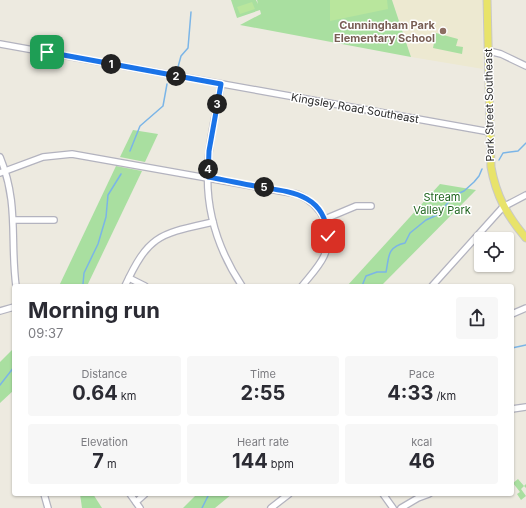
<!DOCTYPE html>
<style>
:root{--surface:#fff;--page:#f7f7f7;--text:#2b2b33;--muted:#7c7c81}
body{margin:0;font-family:Inter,sans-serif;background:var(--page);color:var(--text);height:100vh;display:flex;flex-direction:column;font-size:15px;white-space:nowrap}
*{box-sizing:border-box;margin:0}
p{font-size:13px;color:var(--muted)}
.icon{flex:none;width:22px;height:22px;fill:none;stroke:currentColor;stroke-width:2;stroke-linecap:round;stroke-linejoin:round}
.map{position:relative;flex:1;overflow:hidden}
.details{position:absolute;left:12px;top:284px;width:502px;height:212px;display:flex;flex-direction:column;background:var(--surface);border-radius:4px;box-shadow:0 1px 3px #0004}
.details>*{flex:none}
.fabs{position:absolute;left:474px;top:232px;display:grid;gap:8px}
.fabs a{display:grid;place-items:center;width:40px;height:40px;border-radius:4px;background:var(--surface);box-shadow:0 1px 3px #0004;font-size:20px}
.pin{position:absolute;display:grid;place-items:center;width:34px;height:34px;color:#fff;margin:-17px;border-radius:8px;box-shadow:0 2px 6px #0006}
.km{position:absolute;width:20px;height:20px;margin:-10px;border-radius:50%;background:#222;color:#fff;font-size:11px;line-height:20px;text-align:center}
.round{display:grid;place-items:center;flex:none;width:42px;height:42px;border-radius:4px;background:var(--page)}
.overview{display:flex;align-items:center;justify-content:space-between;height:68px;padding:0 16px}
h1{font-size:22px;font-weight:700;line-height:30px}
.figures{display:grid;grid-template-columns:repeat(3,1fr);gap:6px;height:68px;padding:4px 16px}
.figures div{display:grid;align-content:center;border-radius:4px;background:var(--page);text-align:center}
.figures b{font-size:20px;font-weight:700}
.figures small{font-size:11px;font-weight:400}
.figures p{font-size:11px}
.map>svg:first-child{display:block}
</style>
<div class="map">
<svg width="526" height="508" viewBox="0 0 526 508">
<rect width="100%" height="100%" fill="#edeae0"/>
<path fill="#ede9d1" d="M392,0H482L483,69L411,57Z"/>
<g fill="#a9dfa0">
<path d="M231,0H256L258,4L257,0H392L411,57L240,25L261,14L260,10L237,18Z"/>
<path d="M436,33L458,39L456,46L463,47L462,54L433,48Z"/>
<path d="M133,130L158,134L145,162L120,157Z"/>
<path d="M116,166L142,171L87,286H59Z"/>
<path d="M440,184L476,190L381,286H347Z"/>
<path d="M14,348V390L0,403V362Z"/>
<path d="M518,479L524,486L526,484V488L524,486L521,489L526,496L521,500L517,494L520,492L513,483Z"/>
<path d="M80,494H93L102,508H82Z"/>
<path d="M197,494H232L215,508H183Z"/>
</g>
<g fill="#b9e69d">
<path d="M330,0H387L388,9L330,21Z"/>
<path d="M252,2L255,9L240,14L237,7Z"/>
</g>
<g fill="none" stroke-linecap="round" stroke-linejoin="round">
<g stroke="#7bb5e7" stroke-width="1.5">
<path d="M178,67L181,56L188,48L191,12"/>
<path d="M130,151L140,126L163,106L167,84"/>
<path d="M499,160L503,153L518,151L526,143"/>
<path d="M81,286L83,284L84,273L98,244L106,217L108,195L121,174"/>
<path d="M362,286L366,276L377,272H386C389,259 386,247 405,243L410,233L426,220L437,215L455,195L464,191L474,182L479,176L482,169"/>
<path d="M512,348L526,345"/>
<path d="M0,385L14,367"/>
<path d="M202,508L209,494"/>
</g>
<g stroke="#b3b3bf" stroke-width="8">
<g id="minor">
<path d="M0,44L490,132"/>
<path d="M489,51L501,54L526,66"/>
<path d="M221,84C217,111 209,138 208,165C205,209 218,250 242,286"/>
<path d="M0,157C19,203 10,240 16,286"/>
<path d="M0,173L43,157L72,154L297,194C322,204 336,231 324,256C319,267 309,277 302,286"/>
<path d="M325,219L356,206H371"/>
<path d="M14,220H54"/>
<path d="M129,278L145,286"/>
<path d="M125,286C149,234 160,234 213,222"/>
<path d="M432,286L503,207L526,195"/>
<path d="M0,311L14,307"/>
<path d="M512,314L526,308"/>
<path d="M512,409L526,407"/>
<path d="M44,494L48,508"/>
<path d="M130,494L140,508"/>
<path d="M383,494L393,508"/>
<path d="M136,502L145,494"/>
<path d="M271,508L289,494"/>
<path d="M401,508L418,498L429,494"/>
</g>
</g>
<g stroke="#c8c8c8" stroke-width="9">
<path id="major" d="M487,0L491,167C496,195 507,216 526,238"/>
</g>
<use href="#minor" stroke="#fff" stroke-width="5.5"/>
<use href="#major" stroke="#e8e36a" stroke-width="7"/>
</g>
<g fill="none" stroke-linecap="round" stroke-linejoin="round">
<g stroke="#fff" stroke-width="8">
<path id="route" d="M47,52L221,84L209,151L208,177C225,180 243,184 260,187C293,192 325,195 328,236"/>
</g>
<use href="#route" stroke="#1a73e8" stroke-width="5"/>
</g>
<circle fill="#8d6e63" stroke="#fff" stroke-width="1.5" cx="443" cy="31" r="4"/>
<g text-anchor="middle" stroke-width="3" stroke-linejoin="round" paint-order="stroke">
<g font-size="11" font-weight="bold" fill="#785e54" stroke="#fff" text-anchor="end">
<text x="435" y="29">Cunningham Park<tspan x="435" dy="13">Elementary School</tspan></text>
</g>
<g font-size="11" fill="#2c2c2c" stroke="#fff">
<text transform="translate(489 105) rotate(-91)" y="4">Park Street Southeast</text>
<text transform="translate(355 108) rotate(10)" y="4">Kingsley Road Southeast</text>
</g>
<g font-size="11" fill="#216620" stroke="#fff">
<text x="442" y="201">Stream<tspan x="442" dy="13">Valley Park</tspan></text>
</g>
</g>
</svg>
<div class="fabs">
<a><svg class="icon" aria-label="locate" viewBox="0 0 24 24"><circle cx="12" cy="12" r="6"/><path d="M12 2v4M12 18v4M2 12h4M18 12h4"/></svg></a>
</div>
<div class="pin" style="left:47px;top:52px;background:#1e9e55"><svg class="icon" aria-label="arrive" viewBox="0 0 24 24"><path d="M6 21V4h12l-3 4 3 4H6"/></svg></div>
<div class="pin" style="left:328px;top:236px;background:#d93025"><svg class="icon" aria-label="check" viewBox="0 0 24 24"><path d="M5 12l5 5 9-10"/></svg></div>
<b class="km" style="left:111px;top:64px">1</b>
<b class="km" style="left:176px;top:76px">2</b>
<b class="km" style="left:217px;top:104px">3</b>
<b class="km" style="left:208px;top:169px">4</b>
<b class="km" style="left:264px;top:187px">5</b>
<section class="details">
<div class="overview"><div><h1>Morning run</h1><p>09:37</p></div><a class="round"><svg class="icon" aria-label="share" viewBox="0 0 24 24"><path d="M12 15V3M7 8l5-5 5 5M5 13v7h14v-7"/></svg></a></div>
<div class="figures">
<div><p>Distance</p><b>0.64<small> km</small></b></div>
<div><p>Time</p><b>2:55</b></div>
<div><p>Pace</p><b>4:33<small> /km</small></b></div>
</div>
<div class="figures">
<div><p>Elevation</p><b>7<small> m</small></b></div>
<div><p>Heart rate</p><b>144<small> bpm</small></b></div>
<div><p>kcal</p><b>46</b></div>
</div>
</section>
</div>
